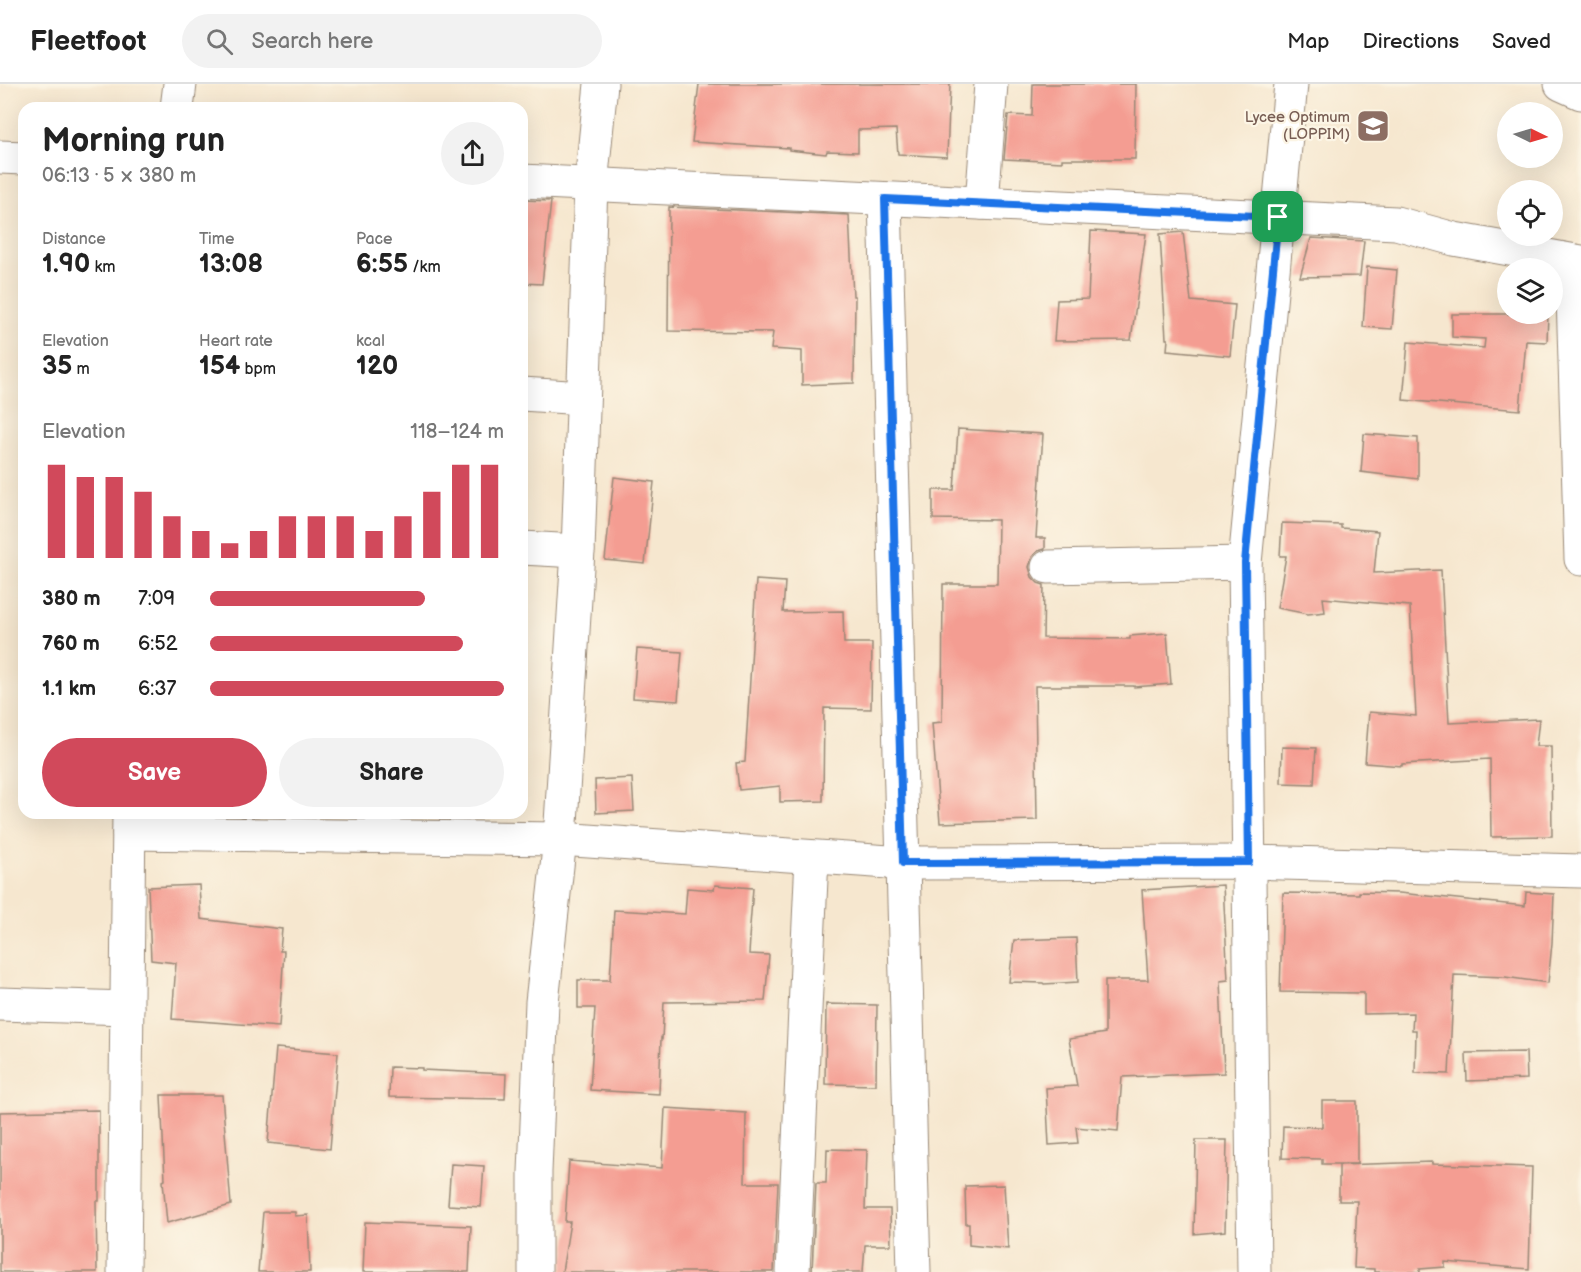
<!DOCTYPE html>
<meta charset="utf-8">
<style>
:root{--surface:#fff;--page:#f2f2f2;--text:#222;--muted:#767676;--line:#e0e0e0;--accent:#d1495b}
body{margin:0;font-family:"Balsamiq Sans",sans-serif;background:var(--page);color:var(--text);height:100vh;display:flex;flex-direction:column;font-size:22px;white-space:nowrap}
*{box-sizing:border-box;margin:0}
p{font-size:20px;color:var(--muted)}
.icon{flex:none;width:33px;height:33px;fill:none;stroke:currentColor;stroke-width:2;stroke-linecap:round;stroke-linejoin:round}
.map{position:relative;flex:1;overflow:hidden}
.sheet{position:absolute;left:18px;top:18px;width:510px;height:717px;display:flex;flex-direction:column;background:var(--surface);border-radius:18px;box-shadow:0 6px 24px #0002}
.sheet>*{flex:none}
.needle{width:39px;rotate:95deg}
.buttons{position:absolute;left:1497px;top:18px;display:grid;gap:12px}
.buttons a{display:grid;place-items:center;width:66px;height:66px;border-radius:50%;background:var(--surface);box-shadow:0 6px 24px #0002;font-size:30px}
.pin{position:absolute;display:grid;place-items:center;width:51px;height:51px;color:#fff;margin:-26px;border-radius:12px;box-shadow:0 3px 9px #0006}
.round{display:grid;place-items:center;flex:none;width:63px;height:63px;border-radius:32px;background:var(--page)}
.head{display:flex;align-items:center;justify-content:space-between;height:102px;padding:0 24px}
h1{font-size:33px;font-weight:800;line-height:45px}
.figures{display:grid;grid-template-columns:repeat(3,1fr);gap:9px;height:102px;padding:6px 24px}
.figures div{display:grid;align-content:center}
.figures b{font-size:26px;font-weight:800}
.figures small{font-size:16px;font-weight:400}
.figures p{font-size:16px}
.chart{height:168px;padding:12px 24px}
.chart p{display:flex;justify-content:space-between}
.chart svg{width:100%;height:108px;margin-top:6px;stroke:var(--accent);stroke-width:6}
.primary-button{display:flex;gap:12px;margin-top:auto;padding:12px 24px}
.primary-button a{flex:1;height:69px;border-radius:36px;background:var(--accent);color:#fff;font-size:24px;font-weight:800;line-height:69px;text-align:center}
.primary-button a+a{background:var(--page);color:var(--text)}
ul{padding:0 24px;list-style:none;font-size:20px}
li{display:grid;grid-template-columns:96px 72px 1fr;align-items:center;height:45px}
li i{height:15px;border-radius:8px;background:var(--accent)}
header{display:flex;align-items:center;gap:36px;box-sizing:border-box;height:84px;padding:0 30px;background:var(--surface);border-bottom:2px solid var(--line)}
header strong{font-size:28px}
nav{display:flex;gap:33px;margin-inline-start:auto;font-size:21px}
.search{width:420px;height:54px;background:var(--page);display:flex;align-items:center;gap:15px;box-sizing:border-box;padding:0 21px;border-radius:33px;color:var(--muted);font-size:22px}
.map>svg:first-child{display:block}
</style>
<header>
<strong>Fleetfoot</strong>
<div class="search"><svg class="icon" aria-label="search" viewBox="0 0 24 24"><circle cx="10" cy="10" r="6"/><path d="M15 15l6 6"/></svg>Search here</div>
<nav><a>Map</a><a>Directions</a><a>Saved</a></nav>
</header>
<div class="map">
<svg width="1581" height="1188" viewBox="0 0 1581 1188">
<rect width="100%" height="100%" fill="#fcf5e5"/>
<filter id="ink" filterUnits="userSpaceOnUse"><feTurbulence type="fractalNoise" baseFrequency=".0167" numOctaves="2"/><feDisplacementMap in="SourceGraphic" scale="12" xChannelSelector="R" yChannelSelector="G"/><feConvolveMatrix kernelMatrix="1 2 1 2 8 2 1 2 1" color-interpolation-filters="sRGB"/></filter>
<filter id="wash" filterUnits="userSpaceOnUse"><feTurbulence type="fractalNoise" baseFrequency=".008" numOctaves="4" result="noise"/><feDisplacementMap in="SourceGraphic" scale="24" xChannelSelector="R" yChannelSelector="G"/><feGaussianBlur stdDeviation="1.35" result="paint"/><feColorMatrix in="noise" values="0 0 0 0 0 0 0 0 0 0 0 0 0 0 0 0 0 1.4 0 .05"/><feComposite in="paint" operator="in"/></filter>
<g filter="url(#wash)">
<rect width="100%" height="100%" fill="#f6e7cf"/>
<g id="blocks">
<g fill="#f49d92">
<path d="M699,0H950L947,73L898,70L896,45L858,46V68L827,67L826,70L789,66V64L692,58Z"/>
<path d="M1033,0H1136L1135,75H1062V78L1004,75L1008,31L1032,32Z"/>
<path d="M522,116L551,117L542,200L522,199Z"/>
<path d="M669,123L849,131L853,212H855L854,299L802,301V267L771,265L773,248L668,247Z"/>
<path d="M1091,147L1146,150L1131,256L1054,257L1057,216L1088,215Z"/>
<path d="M1183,148L1191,217L1235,221L1230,272L1167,266L1168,255H1166L1160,150Z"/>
<path d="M1311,154L1364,157L1360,192L1300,193Z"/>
<path d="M1367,183L1397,186L1392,245L1363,243Z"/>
<path d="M1452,230H1548L1547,258L1526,257L1520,326L1403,316L1408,258L1484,264L1485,255L1452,253Z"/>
<path d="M958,345L1043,350L1036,454H1045V465L1038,467L1032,473L1029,483L1032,493L1038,499L1044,501L1043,554L1130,555V552L1167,549L1171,600L1134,603V602H1035L1037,736L940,739L932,639L942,638L943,500H997L998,436L933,435V406H954Z"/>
<path d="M1364,350L1418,354V395L1361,388Z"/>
<path d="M614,393L654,398L645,480L605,476Z"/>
<path d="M1282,439L1341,441V444L1378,447L1374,489L1441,486L1449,639L1539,635L1536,662H1551L1552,752L1491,753L1490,675L1402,680V682L1365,679L1369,628L1416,632L1410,522L1323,514L1325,528L1308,530L1277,524L1286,472H1280Z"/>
<path d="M756,496L785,498L783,528L843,527L844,559H872L871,625L824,624L823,717L780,718V702L739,706L736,679L745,678Z"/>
<path d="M637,565L682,568L678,617L633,614Z"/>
<path d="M1282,663L1316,664L1314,700L1281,699Z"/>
<path d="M632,694L634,727L596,729L595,696Z"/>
<path d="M199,801L201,835L282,845L280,867H284L279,943L172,935L176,879L151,876L148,803Z"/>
<path d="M715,801L753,804L749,854H750L749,870L769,871L765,917L664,918L662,955L661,954L659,1010L590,1006L595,924H578V896H610L614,826L685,830L687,804L714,806Z"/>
<path d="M1223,801L1228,896L1220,897L1224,989L1122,993L1118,1047L1076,1043L1078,1059L1049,1061L1046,1004L1077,1002L1069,955L1105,949V896H1148L1142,806Z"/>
<path d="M1359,808L1399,809L1525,822L1526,808L1554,810L1552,859L1548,899L1505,893L1454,891L1449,990L1415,989L1416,946H1412L1413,929L1364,930V909L1280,908L1283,809L1359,810Z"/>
<path d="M1076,854L1078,898L1044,900L1043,899L1009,898L1014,856Z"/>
<path d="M826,920L877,921L876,1001L825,1000Z"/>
<path d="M276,964L338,969L330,1065L268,1059Z"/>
<path d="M1526,968L1527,995L1467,997L1466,969Z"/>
<path d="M390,983L422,984V986L506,990L505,1015L389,1013Z"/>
<path d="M161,1011H222L231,1121L167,1139L163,1097L165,1096Z"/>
<path d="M1322,1017H1357V1080H1322V1075L1282,1074L1283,1042L1322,1043Z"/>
<path d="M665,1024L746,1029L745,1099H778L774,1188H562L570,1138H565L569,1077L662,1084Z"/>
<path d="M99,1026V1117H96L97,1188H0V1028Z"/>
<path d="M1196,1056H1227L1225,1147L1194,1150Z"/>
<path d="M827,1065L867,1066L865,1125H890L891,1161H865L863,1188H812L816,1099H826Z"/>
<path d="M1432,1078V1080L1532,1083L1529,1185L1445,1178V1183L1420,1185V1188H1374V1185L1354,1184L1357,1117H1339V1081Z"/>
<path d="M451,1080L484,1082L481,1123L448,1121Z"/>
<path d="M1004,1101L1008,1165L969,1161V1140H966L965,1102Z"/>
<path d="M263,1128H295V1132L308,1131L310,1188H258Z"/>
<path d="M365,1138L471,1142L469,1188H363Z"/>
</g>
</g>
</g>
<g filter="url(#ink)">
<use href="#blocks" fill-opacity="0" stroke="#988876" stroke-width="1.5"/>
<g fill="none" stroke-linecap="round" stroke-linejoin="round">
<g stroke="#988876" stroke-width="35">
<g id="minor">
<path d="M1561,0L1581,9"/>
<path d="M177,24L180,0"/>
<path d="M0,73L24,74"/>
<path d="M522,97L1396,139L1454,155L1581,178"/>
<path d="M885,115L914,1188"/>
<path d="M982,119L991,0"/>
<path d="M1572,178L1581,475"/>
<path d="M522,310L583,314"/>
<path d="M522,464L578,467"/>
<path d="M1048,483L1245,479"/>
<path d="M129,749L560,755L903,779L1249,778L1581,787"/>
<path d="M0,920L127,924"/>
<path d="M124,1188L129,729"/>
<path d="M535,1188V1088L542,918L560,755L578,467L591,101L601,0"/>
<path d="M793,1188L812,773"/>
<path d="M1254,1188L1245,479L1291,0"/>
</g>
</g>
<use href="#minor" stroke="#fff" stroke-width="33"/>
</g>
</g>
<g fill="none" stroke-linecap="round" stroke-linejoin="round" filter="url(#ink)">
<g stroke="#fff" stroke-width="12">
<path id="route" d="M885,115L1278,133L1245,479L1249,778L903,779Z"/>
</g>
<use href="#route" stroke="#1a73e8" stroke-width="8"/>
</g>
<defs>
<g id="school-square" transform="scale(1.725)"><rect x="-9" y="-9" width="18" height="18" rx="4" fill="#8d6e63" stroke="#fcf5e5"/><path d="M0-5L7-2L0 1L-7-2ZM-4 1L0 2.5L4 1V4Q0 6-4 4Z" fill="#fff"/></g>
</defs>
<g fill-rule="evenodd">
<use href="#school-square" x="1373" y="42"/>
</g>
<g text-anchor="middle" stroke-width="4.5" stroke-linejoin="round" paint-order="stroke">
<g font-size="15" fill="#785e54" stroke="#fcf5e5" text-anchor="end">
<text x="1350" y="38">Lycee Optimum<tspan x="1350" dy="17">(LOPPIM)</tspan></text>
</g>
</g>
</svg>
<div class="buttons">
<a><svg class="needle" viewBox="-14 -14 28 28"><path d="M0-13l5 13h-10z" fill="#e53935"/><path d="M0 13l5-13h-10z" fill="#767676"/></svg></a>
<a><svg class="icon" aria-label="locate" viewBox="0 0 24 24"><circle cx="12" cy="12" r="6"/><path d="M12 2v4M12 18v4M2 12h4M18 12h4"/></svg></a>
<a><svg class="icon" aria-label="layers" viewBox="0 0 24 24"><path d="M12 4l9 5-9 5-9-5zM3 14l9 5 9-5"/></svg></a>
</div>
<div class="pin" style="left:1278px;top:133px;background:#1e9e55"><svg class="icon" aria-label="arrive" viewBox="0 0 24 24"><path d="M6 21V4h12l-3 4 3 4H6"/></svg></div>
<section class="sheet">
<div class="head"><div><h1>Morning run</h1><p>06:13 · 5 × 380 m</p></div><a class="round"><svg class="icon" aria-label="share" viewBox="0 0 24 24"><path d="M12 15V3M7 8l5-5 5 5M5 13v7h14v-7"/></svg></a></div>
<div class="figures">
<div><p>Distance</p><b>1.90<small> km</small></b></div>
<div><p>Time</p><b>13:08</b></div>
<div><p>Pace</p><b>6:55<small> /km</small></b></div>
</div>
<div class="figures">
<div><p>Elevation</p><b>35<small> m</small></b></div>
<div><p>Heart rate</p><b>154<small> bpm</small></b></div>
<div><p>kcal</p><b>120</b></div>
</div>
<div class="chart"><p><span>Elevation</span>118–124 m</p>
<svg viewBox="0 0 160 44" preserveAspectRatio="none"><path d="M5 44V6M15 44V11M25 44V11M35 44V17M45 44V27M55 44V33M65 44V38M75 44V33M85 44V27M95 44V27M105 44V27M115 44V33M125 44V27M135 44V17M145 44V6M155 44V6"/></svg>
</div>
<ul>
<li><b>380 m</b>7:09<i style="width:73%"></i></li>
<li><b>760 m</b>6:52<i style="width:86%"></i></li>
<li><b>1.1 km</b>6:37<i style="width:100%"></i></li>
</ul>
<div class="primary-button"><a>Save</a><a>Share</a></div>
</section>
</div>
